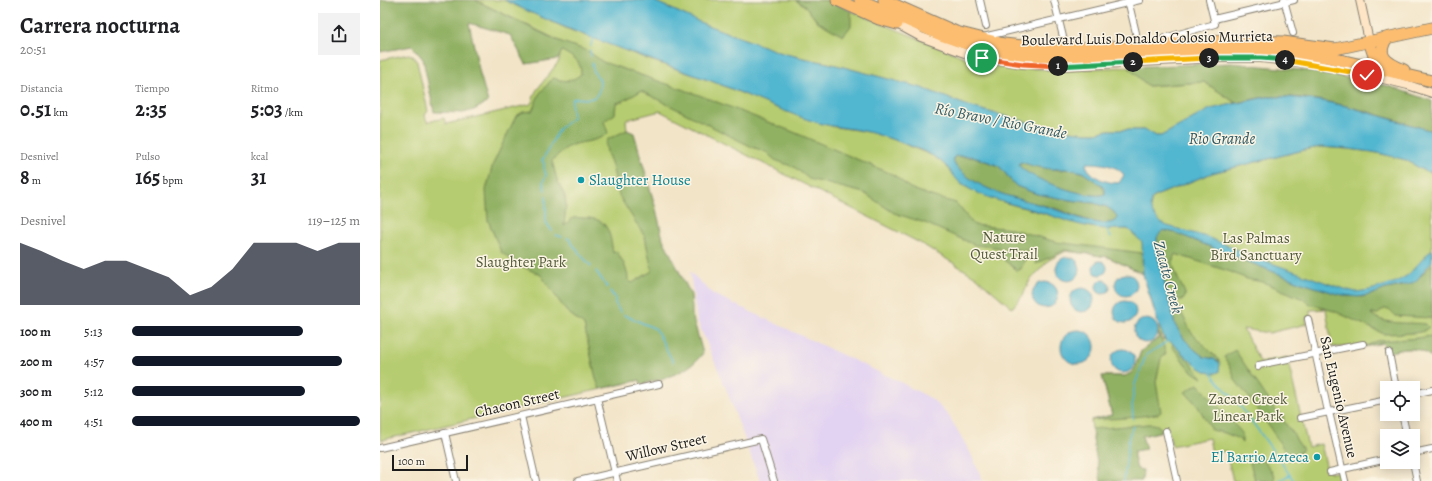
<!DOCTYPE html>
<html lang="es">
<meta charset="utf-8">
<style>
:root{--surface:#fff;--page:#f2f2f2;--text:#202124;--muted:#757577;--accent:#111827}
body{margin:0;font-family:Alegreya,serif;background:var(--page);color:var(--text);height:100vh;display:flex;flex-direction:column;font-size:15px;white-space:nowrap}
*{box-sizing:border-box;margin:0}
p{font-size:13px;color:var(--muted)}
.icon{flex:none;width:22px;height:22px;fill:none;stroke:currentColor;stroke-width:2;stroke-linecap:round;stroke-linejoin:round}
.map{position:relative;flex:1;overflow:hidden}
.details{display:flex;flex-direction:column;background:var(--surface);width:380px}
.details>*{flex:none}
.buttons{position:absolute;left:1000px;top:381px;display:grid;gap:8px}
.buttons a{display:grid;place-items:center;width:40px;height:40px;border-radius:0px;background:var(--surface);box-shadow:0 2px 10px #0003;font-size:20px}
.scale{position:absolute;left:12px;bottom:10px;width:76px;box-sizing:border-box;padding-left:4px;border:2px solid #1c1c1c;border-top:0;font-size:11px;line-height:14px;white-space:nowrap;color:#1c1c1c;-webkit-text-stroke:3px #fcf5e5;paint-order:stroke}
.pin{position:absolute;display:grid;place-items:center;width:34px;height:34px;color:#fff;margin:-17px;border:2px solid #fff;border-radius:50%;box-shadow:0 1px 4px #0007}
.km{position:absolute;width:20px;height:20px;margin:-10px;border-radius:50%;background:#222;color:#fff;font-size:11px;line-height:20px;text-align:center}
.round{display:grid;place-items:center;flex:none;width:42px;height:42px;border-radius:0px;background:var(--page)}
.summary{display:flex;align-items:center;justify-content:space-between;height:68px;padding:0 20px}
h1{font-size:22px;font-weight:600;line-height:30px}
.figures{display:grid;grid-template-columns:repeat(3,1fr);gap:6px;height:68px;padding:4px 20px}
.figures div{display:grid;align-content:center}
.figures b{font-size:20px;font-weight:600}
.figures small{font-size:11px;font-weight:400}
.figures p{font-size:11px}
.chart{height:112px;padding:8px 20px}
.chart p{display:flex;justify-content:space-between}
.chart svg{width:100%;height:72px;margin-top:4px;fill:var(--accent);opacity:.7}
ul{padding:0 20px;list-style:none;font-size:13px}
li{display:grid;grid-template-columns:64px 48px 1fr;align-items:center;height:30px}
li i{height:10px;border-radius:5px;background:var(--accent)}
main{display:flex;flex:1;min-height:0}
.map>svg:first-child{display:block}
</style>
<main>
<section class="details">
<div class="summary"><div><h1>Carrera nocturna</h1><p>20:51</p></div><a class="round"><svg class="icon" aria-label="share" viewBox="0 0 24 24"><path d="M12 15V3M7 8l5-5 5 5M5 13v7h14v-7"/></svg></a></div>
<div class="figures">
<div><p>Distancia</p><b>0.51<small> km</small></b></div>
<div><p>Tiempo</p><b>2:35</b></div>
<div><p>Ritmo</p><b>5:03<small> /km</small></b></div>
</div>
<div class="figures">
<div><p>Desnivel</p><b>8<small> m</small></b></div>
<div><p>Pulso</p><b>165<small> bpm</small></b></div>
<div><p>kcal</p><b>31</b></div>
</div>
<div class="chart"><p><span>Desnivel</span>119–125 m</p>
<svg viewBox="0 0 160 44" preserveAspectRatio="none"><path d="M0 44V6L10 11L20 17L30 22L40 17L50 17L60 22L70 27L80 38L90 33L100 22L110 6L120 6L130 6L140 11L150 6L160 6V44z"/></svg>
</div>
<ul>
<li><b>100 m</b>5:13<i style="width:75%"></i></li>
<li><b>200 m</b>4:57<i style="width:92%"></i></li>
<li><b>300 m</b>5:12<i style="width:76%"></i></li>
<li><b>400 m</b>4:51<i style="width:100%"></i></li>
</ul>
</section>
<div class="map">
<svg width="1052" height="481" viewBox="0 0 1052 481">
<rect width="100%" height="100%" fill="#fcf5e5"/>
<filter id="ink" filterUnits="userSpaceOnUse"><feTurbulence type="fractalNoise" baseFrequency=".025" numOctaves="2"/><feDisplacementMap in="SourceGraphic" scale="8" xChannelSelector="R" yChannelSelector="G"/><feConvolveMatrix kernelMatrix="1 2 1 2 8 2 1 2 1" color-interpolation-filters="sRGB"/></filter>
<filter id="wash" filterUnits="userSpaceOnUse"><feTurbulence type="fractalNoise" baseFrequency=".012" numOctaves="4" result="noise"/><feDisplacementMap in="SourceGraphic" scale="16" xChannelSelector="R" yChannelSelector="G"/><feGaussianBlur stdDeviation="0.9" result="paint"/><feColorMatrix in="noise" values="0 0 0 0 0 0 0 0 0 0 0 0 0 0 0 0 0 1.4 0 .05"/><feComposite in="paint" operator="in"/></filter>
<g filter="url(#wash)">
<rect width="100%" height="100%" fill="#f2e4c7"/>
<path fill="#e3d3f2" d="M310,272L333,294L520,382L552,399L569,416L590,452L603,481H380L347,391L317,320Z"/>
<g fill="#b6cc70" stroke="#697446">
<path d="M95,0H124L190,30L224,42L267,59L331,81L429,120L455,127L490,132L517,141L553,156L565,164L582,185L596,192L623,202L652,210L711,227L729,229H748L762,241L772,199L778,195L832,173L924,150L940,147L969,149L998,153L1026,160L1041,169L1052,173V358C1037,344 1023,349 1006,353L1003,343L984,347H952L946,309L930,310V316L926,318L927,324L889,333L863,329L880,362L907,357L928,447L941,444L947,469H949L951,473L961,471L963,481H880L879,479L870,481H853L846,451L832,453L829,438L792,446L788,430L714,447L711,420L732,415L722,376H745L751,373L755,368L761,351L779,338L785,340L779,333V326L763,274L728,257L686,251L669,260L650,280L643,295L632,308L596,277L542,244L280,111L246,120L247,130L296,286L302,370L286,378L261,384L260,380L2,440L0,438V60L29,54L33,56L37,62L48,111L45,115L47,122L64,118L66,124L151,104L156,91L179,61L182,42Z"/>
<path d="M272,0H415L425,6L437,21L471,11L589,59L621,67L682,70L748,67L768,86L825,82L856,103C827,109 806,123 781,136H776L766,130H728L716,133H706L674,129L650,123L591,107L542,88L452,64L423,58L402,53L324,24Z"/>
</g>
<g fill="#90b062" stroke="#56663f">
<path d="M0,0H95L176,40L208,51L223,62L319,95L411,131L514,175L530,188L551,196L576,203L594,225L632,229L676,242L762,253L763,274L728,257L685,250L656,264L655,255L651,251L595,245L545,223L514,213L484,193L429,179L414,167L395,160L386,152L370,146L261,91L243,101L236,103L235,114L224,121L228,133C218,142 204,141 192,145C184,148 178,155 172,161L177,180L185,196L186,205L184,226C187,224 190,220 193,218C197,217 202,218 206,218C229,218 230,234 233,253L236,251C242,259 248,270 248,280L252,283L272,271L265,237L239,196L231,162L227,153L226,144L228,139L247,130L254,133L276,209L283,239L311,295L312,308V315L323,353C309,373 283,379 261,384L260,380L220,389L216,379L204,325L186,311L161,275L139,265L121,252L108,220L106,190L113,164L136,116L143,112L152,111L159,94L173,78C186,82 191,82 201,74C201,59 193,58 182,51L178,59L146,64L130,35L89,23L100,74L108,102L94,110L83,113L54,112L43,59L32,46L0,52Z"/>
<path d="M415,0H447L471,11V26L463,36L437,21L425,6Z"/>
<path d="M852,63L938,72L1008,86L1052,101V131C1000,116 941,93 886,97C876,98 866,101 856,103L824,82L768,86L748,67Z"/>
<path d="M575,156L597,158L619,166L636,186L657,194L690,200L714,203L727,207L734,212L737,217L736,220C724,231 688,212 674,208C651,202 578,188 573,159Z"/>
<path d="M642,162C653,165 667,168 679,170C682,170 685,169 688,169C700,170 724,180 725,194C712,201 645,179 638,164Z"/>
<path d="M783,230L796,233L919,282L958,294L970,296L982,297L1006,289L1023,286L1042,275L1052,264V318L1016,316L1009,309H1004L998,314H991C1005,326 1029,322 1046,324L1049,327L1044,331L1035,333L1004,334L954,311L932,305L923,299L883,282L867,279L851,272L795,254C789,265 800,282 805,293V297L803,300H799L793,296L811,332L838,359L840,363L834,359L824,357L815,350L805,340L795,325L777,252V237Z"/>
<path d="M619,251H627L635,253H643L646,257L641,269L637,271C631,263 621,262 619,251Z"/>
<path d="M779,333L786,353L781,359L776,382L781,412L778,414L746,418L711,420L732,415L722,376H745L751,373L755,368L761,351L779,338Z"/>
<path d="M1052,336V358C1037,344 1023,349 1006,353L1003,343L984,347L997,341L1029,339Z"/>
<path d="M793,343L819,373L823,378C805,370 804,359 792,347Z"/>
<path d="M855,350L898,414L903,415L904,422L913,433L917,441L923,449L911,460L875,405L855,380L851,368L844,357Z"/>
<path d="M818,384L862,433V443L859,439L845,433L832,430L817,405L805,392Z"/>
<path d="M768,424C776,424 779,424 782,431L762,436L766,449L754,451V457L757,469L763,470L762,481H721L714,447L712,429Z"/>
<path d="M876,454L883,459L895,476L893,481H880L879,479L875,480L870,463Z"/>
</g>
<g fill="#51b6d0" stroke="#366976" fill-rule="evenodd">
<path d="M124,0H272L324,24L402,53L423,58L452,64L542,88L591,107L650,123L674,129L706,133H716L728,130H766L776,136H781L830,109L886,97H908L942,101L966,106L1052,131V173L1041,169L1026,160L998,153L969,149L940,147L924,150L832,173L778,195C776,196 773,197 772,199C766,208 777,220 784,225L827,237L880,259L961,288L976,292L990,290L1016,282L1028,275L1052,249V261L1036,281L1030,284L1006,289L990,295L977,297L958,294L919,282L796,233L783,230L777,237V252L795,325L805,340L815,350L824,357L834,359L840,363L839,372C825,379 803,353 794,345C792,342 788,342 785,340L779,326L763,274L762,242L748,229C736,229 723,230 711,227C691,224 672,215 653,210C629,203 604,199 583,185C575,180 572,171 565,165C553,153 533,147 517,141C503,136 487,131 472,129C457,127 443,125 429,120C396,109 364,93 331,81C261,56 191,33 124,0ZM575,156H590L606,161L619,166L636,186L657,194L690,200L714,203L727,207L734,212L737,217L736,220C724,231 682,211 668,207C639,198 608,194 583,173C578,169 574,166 573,159ZM641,162L653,166L670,169H688L702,172L721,185L725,190V194C712,201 645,178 638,164ZM707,163C719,163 736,164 744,175L739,183C727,183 711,178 706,165Z"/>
<circle cx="688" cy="269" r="12"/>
<circle cx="720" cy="268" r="7"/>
<circle cx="746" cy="285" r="11"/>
<circle cx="723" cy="287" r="7"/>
<circle cx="665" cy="295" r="13"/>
<circle cx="702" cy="300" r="12"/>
<circle cx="745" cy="312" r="11"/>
<circle cx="766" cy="331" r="12"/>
<circle cx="698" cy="347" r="17"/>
<circle cx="743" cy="361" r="12"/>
</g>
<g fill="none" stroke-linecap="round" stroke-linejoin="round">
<g stroke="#51b6d0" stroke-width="1.5">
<path d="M211,46L213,37"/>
<path d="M210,50L211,56"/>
<path d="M165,190L163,182L166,175L164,168V163L162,161L179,129L193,118C193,114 190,102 192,100C196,93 220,110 220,82C220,77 216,76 214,72C213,69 212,66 212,63"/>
<path d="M166,196V222L172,231"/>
<path d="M726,228L731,237"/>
<path d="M176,235L182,237"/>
<path d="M187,238L189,239L199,253L211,266"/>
<path d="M216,271L227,287"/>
<path d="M230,291L235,298V303L240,312"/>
<path d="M244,315L276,329L293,362"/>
<path d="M832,373C838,384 852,395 860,406C879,430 896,455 914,481"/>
<path d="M753,419L752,402L755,384L766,355L788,341"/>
<path d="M744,481L749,436L753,426"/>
<path d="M897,481L910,475"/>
</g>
</g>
</g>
<g filter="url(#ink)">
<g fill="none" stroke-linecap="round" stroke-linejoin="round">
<g stroke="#878072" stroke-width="8">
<g id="street">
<path d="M600,0L606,26"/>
<path d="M674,0L684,41"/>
<path d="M748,0L756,33"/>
<path d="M904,0L913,33"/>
<path d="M834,19L914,0"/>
<path d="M603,37L760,0"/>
<path d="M781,44L784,38L835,24L829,0"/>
<path d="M928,319L947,407L950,416L965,481"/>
<path d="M1009,353L1016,388"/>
<path d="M878,367L879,365L983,344"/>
<path d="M1033,394L1052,390"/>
<path d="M217,398L237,481"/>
<path d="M1022,414L1027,436"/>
<path d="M141,416L156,481"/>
<path d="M920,418L1007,400"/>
<path d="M786,431L797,481"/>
<path d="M65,433L76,481"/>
<path d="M0,448L279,384"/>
<path d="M1033,453L1052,449"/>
<path d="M1033,462L1037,481"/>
<path d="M950,472L1007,459"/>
<path d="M198,481L381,439L394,481"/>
</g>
</g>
<g stroke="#878072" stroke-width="10">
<g id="secondary">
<path d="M980,0L989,41"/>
<path d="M513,21L517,24L541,37L590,55L643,64L684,66L836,58H881L928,63L987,75L1028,85L1052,93"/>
</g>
</g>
<g stroke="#878072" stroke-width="13">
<g id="highway">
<path d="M457,0L499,19L517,24"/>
<path d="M480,0L561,35L590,45L626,54L680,57L753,54L836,49H883L947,57L1052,81"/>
<path d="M504,0L576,32L624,44L663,48H712L860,40L903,42L955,49L1052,28"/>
<path d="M1007,38C995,56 1007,63 1024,70"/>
<path d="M989,41L994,56L1008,64"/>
</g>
</g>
<use href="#street" stroke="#fff" stroke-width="6"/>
<use href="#secondary" stroke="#fee5c5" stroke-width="8"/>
<use href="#highway" stroke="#fcbd6f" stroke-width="11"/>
</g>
</g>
<g fill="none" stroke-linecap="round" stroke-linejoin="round" filter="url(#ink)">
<g stroke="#fff" stroke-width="8">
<path id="split-1" d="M602,58L643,64L678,66"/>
</g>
<g stroke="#fff" stroke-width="8">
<path id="split-2" d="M678,66L753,62"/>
</g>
<g stroke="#fff" stroke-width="8">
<path id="split-3" d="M753,62L829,58"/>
</g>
<g stroke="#fff" stroke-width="8">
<path id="split-4" d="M829,58H881L905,60"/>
</g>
<g stroke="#fff" stroke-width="8">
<path id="split-5" d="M905,60L987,75"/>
</g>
<use href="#split-1" stroke="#f0652b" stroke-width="5"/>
<use href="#split-2" stroke="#22a559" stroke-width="5"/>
<use href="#split-3" stroke="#f5b400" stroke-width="5"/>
<use href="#split-4" stroke="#22a559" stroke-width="5"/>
<use href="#split-5" stroke="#f5b400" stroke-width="5"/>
</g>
<g fill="#0f9aa8" stroke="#fcf5e5" stroke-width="1.5">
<circle cx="201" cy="180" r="4"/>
<circle cx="937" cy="457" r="4"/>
</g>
<g text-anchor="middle" stroke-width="3" stroke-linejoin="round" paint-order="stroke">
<g font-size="15" fill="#1c1c1c" stroke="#fcf5e5">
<text transform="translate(767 38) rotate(-1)" y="5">Boulevard Luis Donaldo Colosio Murrieta</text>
<text transform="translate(959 397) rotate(77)" y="5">San Eugenio Avenue</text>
<text transform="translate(137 403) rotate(-13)" y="5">Chacon Street</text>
<text transform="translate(286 447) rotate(-13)" y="5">Willow Street</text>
</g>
<g font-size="15" fill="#0d838f" stroke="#fcf5e5" text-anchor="start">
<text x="209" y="185">Slaughter House</text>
<text x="929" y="462" text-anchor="end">El Barrio Azteca</text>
</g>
<g font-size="15" fill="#525a39" stroke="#fcf5e5">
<text x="624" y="242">Nature<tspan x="624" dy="17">Quest Trail</tspan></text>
<text x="876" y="243">Las Palmas<tspan x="876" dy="17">Bird Sanctuary</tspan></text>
<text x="141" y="267">Slaughter Park</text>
<text x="868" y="404">Zacate Creek<tspan x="868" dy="17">Linear Park</tspan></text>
</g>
<g font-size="16" font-style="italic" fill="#315a64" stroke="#fcf5e5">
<text transform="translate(621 120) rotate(11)" y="6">Río Bravo / Rio Grande</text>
<text x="842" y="144">Rio Grande</text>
<text transform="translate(789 277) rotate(75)" y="6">Zacate Creek</text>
</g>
</g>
</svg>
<div class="buttons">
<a><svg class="icon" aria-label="locate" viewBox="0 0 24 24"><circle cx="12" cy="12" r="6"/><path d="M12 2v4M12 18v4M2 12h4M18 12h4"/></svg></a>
<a><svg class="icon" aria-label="layers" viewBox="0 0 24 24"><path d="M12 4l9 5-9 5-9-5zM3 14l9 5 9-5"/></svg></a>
</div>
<div class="scale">100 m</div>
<div class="pin" style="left:602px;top:58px;background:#1e9e55"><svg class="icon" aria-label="arrive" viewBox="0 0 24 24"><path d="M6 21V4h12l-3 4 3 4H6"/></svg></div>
<div class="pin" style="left:987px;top:75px;background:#d93025"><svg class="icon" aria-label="check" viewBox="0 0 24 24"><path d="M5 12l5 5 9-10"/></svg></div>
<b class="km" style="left:678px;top:66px">1</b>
<b class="km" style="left:753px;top:62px">2</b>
<b class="km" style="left:829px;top:58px">3</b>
<b class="km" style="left:905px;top:60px">4</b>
</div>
</main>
